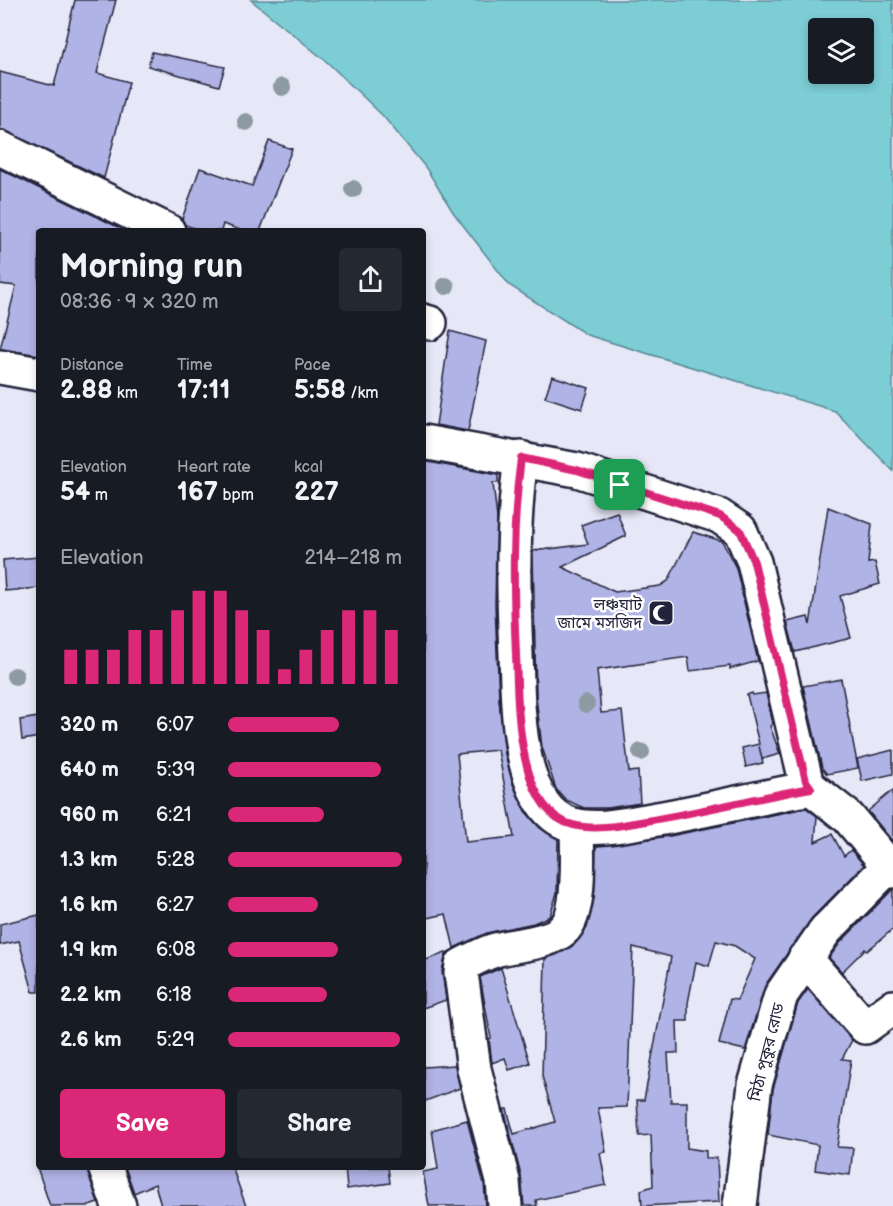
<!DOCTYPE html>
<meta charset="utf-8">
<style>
:root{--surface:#171b24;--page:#242831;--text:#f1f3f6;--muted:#9ea1a6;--accent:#db2777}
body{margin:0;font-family:"Balsamiq Sans","Noto Sans Bengali",sans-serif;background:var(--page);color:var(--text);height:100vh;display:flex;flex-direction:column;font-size:22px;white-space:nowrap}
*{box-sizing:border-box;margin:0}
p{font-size:20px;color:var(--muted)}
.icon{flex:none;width:33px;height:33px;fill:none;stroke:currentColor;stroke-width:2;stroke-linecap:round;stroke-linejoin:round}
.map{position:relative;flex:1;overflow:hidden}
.drawer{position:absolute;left:36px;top:228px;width:390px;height:942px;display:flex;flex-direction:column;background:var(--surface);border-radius:6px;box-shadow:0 3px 9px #0003}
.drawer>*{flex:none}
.controls{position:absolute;left:808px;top:18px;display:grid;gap:12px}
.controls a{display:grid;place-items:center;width:66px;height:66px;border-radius:6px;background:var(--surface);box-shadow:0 3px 9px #0003;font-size:30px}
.pin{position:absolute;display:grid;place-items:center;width:51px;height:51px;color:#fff;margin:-26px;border-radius:12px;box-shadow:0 3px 9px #0006}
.round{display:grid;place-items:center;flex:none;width:63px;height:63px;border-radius:6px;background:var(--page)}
.overview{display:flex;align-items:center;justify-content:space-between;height:102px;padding:0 24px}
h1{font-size:33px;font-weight:700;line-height:45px}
.stats{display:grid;grid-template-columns:repeat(3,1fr);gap:9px;height:102px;padding:6px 24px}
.stats div{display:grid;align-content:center}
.stats b{font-size:26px;font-weight:700}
.stats small{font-size:16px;font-weight:400}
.stats p{font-size:16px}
.chart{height:168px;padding:12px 24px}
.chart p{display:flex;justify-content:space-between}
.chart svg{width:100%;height:108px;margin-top:6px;stroke:var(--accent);stroke-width:6}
.cta{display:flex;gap:12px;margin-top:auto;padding:12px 24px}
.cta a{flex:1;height:69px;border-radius:6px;background:var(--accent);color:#fff;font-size:24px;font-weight:700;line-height:69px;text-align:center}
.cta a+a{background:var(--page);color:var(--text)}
ul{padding:0 24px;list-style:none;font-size:20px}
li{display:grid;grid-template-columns:96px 72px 1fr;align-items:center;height:45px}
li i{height:15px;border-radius:8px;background:var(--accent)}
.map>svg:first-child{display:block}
</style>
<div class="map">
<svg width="893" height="1206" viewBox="0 0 893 1206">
<rect width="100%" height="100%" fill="#e7e8f7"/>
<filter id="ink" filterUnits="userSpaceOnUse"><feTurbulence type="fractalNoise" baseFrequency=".0167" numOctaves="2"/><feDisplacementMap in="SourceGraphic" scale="12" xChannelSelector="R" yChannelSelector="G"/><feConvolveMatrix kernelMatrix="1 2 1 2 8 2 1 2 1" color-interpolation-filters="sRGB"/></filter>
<g filter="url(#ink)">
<path fill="#7ccdd4" stroke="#588997" stroke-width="1.5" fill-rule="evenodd" d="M251,0H893V471L835,411L587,335L509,285L453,212L426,168L383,116L327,62ZM819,28H864V74H819Z"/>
<g fill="#b0b3e5" stroke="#22223b" stroke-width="1.5" fill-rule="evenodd">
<path d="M75,0H116L97,73L129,82L104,178L0,129V72L54,86Z"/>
<path d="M152,52L225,67L219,86L148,66Z"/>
<path d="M269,141L292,149L260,231H243L223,224L221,231H203L185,225L182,219L200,168L252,186Z"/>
<path d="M0,169L126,231H39V355L0,349L16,286L0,284Z"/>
<path d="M450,331L486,341L468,431L436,425Z"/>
<path d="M552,376L589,388L582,409L545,397Z"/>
<path d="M423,461L498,475V483H493L497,518L495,605L499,699L505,754L513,784L525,811L540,828L558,839L557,893L550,916L534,923L487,933L454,948L446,914L423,919ZM498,750L514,837L466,842L457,754Z"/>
<path d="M828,507L872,524L868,563L875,562L880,584L840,596L851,638L795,652L787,622L808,617L810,625Z"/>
<path d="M617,512L626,536L562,567L615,592L660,586L668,581L693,532L722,541L736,568L758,661L730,669V666L690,671L688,657L597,670L601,713L622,711L629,772L638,771L640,803L608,808H584L566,800L556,789L542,747L536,697L533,551L588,544L581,525Z"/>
<path d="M39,557V588L5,591L3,560Z"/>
<path d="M841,679L858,768L827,774L822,768L803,686Z"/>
<path d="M752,693L753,695L766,693L773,724L770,726L780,754L762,759L759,746L763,763L746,767L742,748L759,744L747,695Z"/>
<path d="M39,717V737L22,740L20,720Z"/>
<path d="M893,750V774L862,781L857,759Z"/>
<path d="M893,790V842L868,811Z"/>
<path d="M806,808L817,816L815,842L832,834L844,856L851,850L864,865L812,918L766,984L745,1050L719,1044L730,999L737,1000L755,959L735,946L716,941L709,966L696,962L688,1003V1021H677L678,1053H668L671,1102H687V1148L706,1151V1158H717L719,1202L642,1206L641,1190L653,1186L651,1135L639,1136L637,1100H644L671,957L633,947L627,1107L598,1108L606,1152L600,1153L606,1185L536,1200L537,1206H524L521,1176L504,1109H507L514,1134L555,1122L542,1076L545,959L574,945L587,928L594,898L596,846L670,836Z"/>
<path d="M893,889V929L867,951L865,949L842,972L829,958L840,943Z"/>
<path d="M39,915V992H33L19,941L0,945V924Z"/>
<path d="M451,951L446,955L442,971L446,1000L423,1008V961Z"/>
<path d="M501,968L530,1063L509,1070L505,1058L492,1063L489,1039L491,1038L480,977Z"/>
<path d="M808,989L852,1040L842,1059L851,1060L837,1147L853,1148L850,1175L815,1170L818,1145L768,1135L773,1089L798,1003Z"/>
<path d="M455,1065L460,1088L423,1102V1067Z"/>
<path d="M467,1120L484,1184L486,1206H429L423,1172L438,1169L432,1130Z"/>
<path d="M37,1167H87L98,1203L89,1206H50Z"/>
<path d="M125,1167H232L246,1206H161L155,1184L134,1193Z"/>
<path d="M345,1167H388L390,1183L347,1189Z"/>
</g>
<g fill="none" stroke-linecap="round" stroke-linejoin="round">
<g stroke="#22223b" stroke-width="38">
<g id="minor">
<path d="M0,148L168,231"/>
<path d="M423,321L430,323"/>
<path d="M0,367L39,374"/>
<path d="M423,442L577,470L719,516L740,530L754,562L806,781L811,788L848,817L893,871"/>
<path d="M521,458C512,524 513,587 516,654C518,699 515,811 573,825C596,831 623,825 646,821C701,812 756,798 811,788"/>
<path d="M805,958L865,1027L893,1007"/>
<path d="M105,1167L119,1206"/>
<path d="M505,1206L503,1181L474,1069L461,973L462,965C472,960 481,955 492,951C512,944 546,945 563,930C582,913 577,850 577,826"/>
<path d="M740,1206L755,1085L781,995L825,931L889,866"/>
</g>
</g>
<use href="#minor" stroke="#fff" stroke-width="33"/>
</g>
<g fill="#8d9aa2">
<circle cx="282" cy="87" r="9"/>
<circle cx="246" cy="122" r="9"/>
<circle cx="353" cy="189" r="9"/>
<circle cx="446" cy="286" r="9"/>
<circle cx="15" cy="676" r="9"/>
<circle cx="586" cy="704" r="9"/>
<circle cx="641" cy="752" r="9"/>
</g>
</g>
<g fill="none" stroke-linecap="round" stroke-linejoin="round" filter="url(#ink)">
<g stroke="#fff" stroke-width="12">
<path id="route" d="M521,458L577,470L720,516L740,530L754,562L806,781L811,788C756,798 701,812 646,821C623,825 596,831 573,825C515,811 518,699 516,654C513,587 512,524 521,458Z"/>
</g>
<use href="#route" stroke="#db2777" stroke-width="8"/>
</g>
<defs>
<g id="mosque-square" transform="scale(1.35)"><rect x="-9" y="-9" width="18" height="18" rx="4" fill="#22223b" stroke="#fff"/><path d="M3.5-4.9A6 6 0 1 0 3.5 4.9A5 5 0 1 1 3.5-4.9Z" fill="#fff"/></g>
</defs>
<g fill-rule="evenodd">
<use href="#mosque-square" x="661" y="613"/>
</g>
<g text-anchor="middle" stroke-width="5" stroke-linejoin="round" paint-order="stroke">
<g font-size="16" fill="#22223b" stroke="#fff" text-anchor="end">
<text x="642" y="610">লঞ্চঘাট<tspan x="642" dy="18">জামে মসজিদ</tspan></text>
</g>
<g font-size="16" fill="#22223b" stroke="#fff">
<text transform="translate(766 1052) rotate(-76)" y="6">মিঠা পুকুর রোড</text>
</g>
</g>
</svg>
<div class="controls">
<a><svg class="icon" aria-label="layers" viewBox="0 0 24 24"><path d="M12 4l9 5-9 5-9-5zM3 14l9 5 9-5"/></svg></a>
</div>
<div class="pin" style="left:620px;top:485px;background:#1e9e55"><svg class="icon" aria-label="arrive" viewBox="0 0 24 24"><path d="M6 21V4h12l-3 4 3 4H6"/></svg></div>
<section class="drawer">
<div class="overview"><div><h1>Morning run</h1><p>08:36 · 9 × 320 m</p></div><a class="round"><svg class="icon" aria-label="share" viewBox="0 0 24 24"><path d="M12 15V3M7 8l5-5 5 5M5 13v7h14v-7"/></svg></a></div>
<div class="stats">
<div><p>Distance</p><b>2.88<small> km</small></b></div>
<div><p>Time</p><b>17:11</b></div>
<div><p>Pace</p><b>5:58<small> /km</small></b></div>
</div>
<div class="stats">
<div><p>Elevation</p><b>54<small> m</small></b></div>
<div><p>Heart rate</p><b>167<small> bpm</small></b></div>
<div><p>kcal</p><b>227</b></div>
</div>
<div class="chart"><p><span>Elevation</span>214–218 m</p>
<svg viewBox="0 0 160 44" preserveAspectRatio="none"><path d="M5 44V30M15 44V30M25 44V30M35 44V22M45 44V22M55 44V14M65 44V6M75 44V6M85 44V14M95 44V22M105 44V38M115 44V30M125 44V22M135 44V14M145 44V14M155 44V22"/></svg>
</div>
<ul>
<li><b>320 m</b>6:07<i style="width:64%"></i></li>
<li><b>640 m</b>5:39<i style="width:88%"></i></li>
<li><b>960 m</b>6:21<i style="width:55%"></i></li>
<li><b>1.3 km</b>5:28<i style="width:100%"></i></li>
<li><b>1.6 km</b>6:27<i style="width:52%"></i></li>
<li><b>1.9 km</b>6:08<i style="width:63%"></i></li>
<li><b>2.2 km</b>6:18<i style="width:57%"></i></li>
<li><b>2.6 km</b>5:29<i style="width:99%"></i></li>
</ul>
<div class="cta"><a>Save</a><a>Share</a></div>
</section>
</div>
